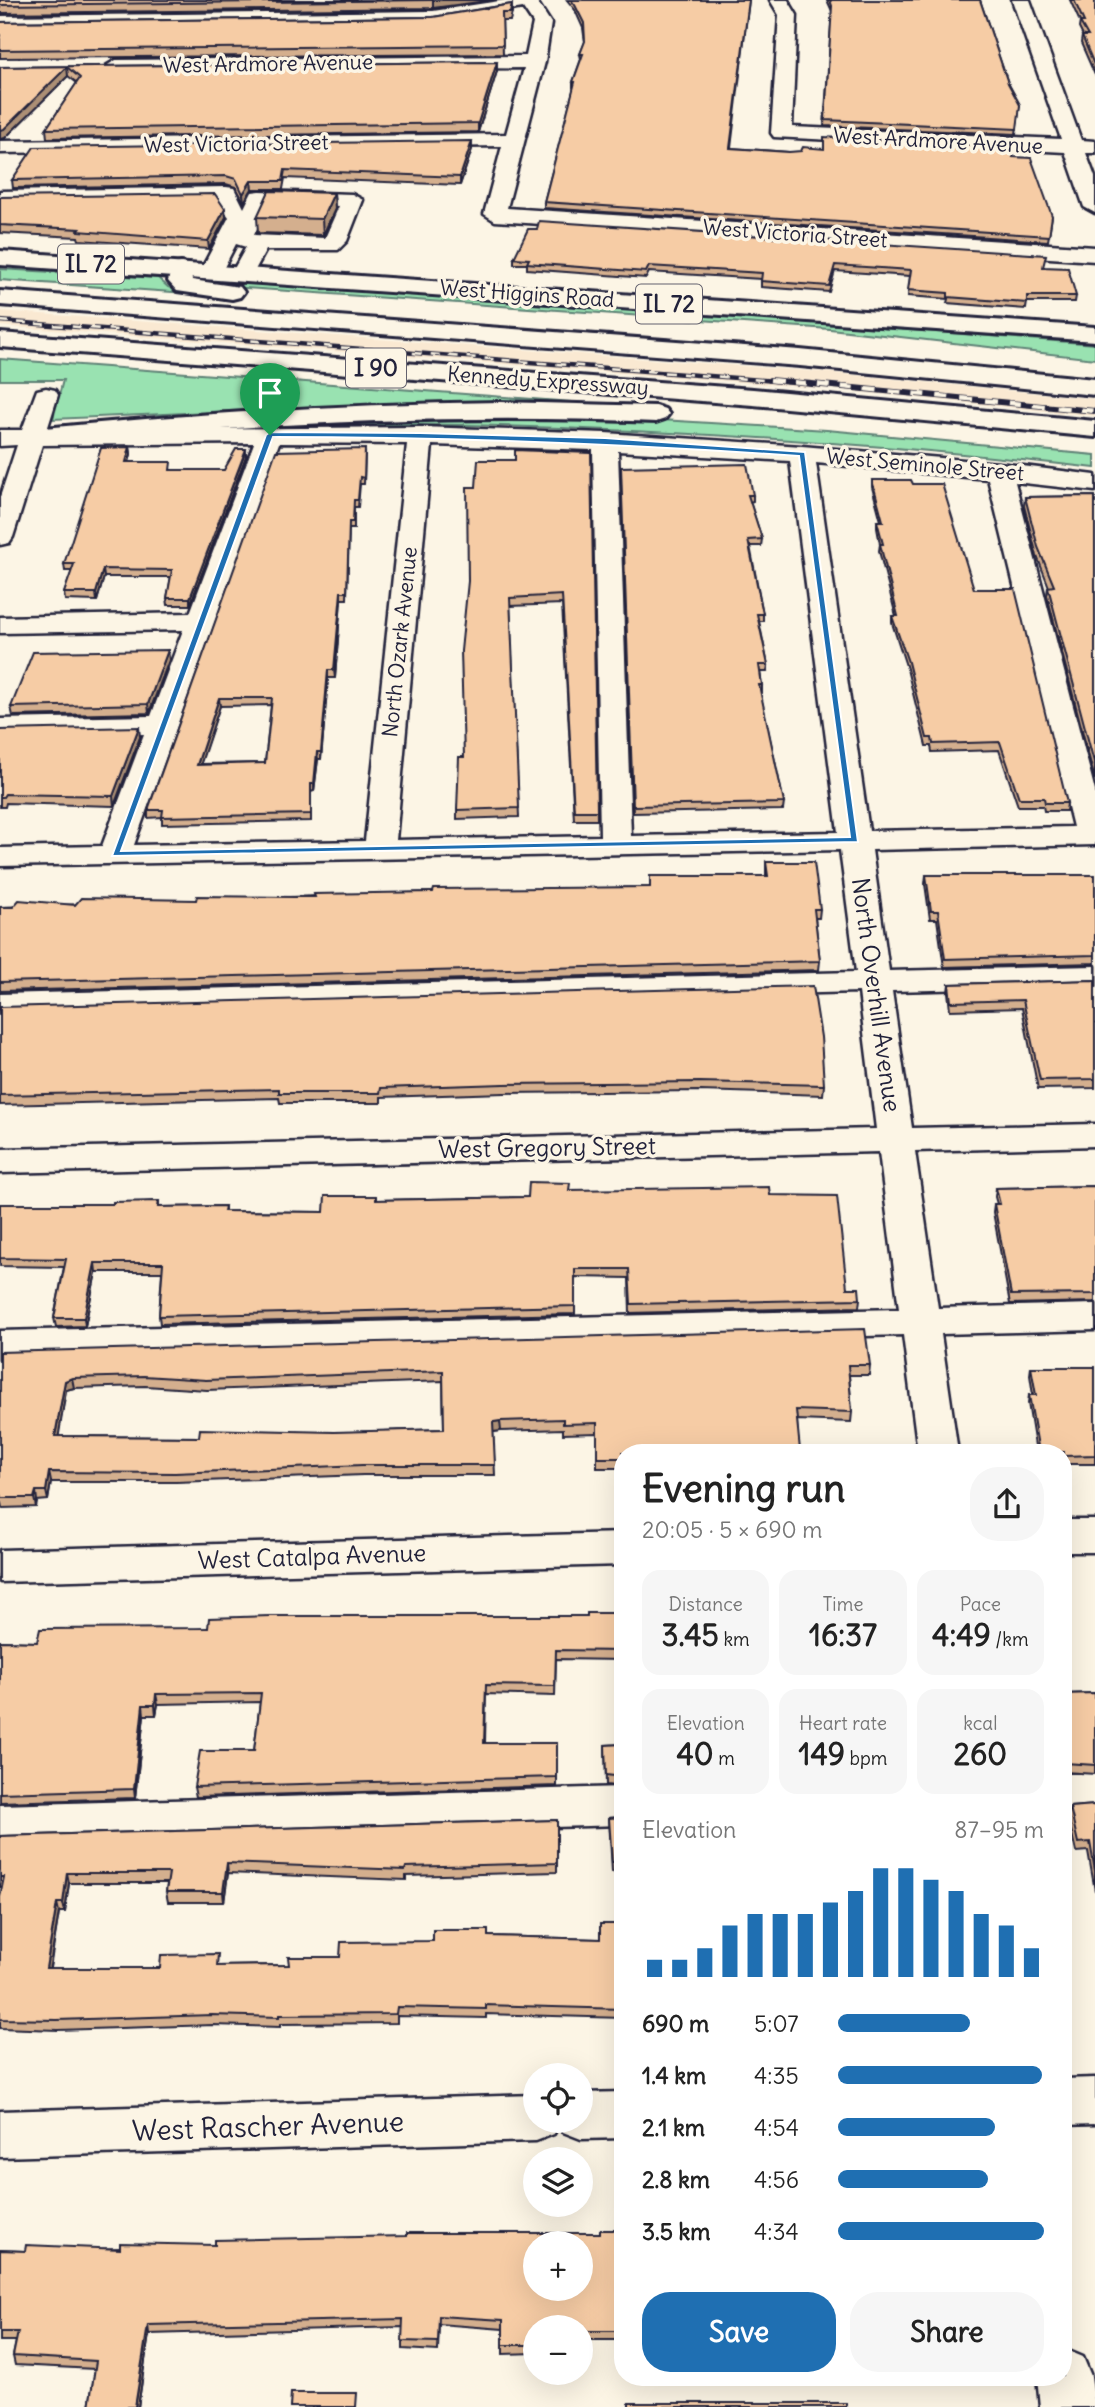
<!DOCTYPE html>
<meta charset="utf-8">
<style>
:root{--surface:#fff;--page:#f6f6f6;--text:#222;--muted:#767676;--accent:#1f6fb2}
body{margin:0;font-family:Delius,sans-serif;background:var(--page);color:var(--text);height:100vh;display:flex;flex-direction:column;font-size:26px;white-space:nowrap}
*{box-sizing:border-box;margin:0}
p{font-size:23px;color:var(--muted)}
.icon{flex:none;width:38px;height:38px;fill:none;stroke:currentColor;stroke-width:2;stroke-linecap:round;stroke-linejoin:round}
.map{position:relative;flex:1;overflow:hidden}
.details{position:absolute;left:614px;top:1444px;width:458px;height:942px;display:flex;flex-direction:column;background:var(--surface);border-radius:28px;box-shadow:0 7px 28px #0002}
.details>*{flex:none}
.controls{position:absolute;left:523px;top:2063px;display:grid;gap:14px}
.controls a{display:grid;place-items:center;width:70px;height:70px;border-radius:50%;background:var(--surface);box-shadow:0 7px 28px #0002;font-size:35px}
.pin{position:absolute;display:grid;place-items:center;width:60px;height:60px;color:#fff;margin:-72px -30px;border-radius:50% 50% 50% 0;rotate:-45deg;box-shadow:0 0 7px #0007}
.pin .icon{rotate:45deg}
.round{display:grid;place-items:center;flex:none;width:74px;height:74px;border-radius:28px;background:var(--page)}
.overview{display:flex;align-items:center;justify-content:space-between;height:119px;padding:0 28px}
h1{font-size:38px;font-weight:700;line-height:52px}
.metrics{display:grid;grid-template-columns:repeat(3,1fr);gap:10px;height:119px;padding:7px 28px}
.metrics div{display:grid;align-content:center;border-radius:18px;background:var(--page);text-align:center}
.metrics b{font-size:30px;font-weight:700}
.metrics small{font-size:19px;font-weight:400}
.metrics p{font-size:19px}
.chart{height:196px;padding:14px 28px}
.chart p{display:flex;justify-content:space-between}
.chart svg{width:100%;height:126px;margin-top:7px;stroke:var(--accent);stroke-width:6}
.action{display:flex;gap:14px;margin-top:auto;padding:14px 28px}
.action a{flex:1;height:80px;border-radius:28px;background:var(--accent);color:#fff;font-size:28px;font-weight:700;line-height:80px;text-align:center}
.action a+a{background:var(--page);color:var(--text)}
ul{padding:0 28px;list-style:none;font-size:23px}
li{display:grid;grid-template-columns:112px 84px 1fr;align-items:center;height:52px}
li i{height:18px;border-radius:9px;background:var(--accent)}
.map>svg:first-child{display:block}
</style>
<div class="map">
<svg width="1095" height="2407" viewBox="0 0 1095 2407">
<rect width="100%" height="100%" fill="#fcf5e5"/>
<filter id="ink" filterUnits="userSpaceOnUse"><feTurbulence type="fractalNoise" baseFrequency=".0143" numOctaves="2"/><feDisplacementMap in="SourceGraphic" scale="14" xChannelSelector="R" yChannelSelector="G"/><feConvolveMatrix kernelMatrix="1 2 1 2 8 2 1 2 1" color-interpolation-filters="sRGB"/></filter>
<g filter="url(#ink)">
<path fill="#fae9d2" d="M0,311L823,372L1095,399V416L830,389L0,326Z"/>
<g fill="#99e2b1" stroke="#5e8276" stroke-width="2">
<path d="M0,269L158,278L168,287L187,293L0,280Z"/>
<path d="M206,278L1083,343L1095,344V359L830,329L216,286L200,279Z"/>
<path d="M0,359L598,404L413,403L53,419L63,380H0Z"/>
<path d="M379,417L661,420L827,430L1095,455V468C886,444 676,430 466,425C388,424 310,426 232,426Z"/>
</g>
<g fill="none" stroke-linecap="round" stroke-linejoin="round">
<g stroke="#22223b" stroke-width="5">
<g id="minor">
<path d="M506,0H536L551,23L545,62L507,208L1095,247V261L495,221L484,214L502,146L0,153V141L506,134L524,68L116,72L106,66L116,60L526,56L533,23L523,8L433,23L0,28V16L433,11Z"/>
<path d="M770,0H788L797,15L792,127L1061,139L1012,0H1030L1081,140L1095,141V153H1086L1095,177V213L1084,207L1065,152L774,137L771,133L779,15Z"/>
<path d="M226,187L234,188L244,208L252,192L260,191L352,194L363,200L347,241L338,250H266L250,279L242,281L231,274L246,247L236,244L219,277H203L200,272L229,217L217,200L0,203V191ZM268,204L339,206L325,238L254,235Z"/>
<path d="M46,388L55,390L58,395L47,430L420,427L605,433L802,446L999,463L1095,475V491L1015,482L1095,791V845L872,850L889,971L1095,966V986L892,991L912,1128L1095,1124V1146L915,1151L938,1308L1095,1304V1330L941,1334L958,1452H918L903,1335L0,1359V1331L899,1309L879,1152L0,1173V1149L876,1129L859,992L0,1014V994L856,972L840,850L0,866V848L102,846L144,734L0,737V719L151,716L183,630L0,633V617L190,613L254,443L42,445L13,537L9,543L0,545V497L17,445L0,446V430H22L37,390ZM279,443L407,444L365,841L134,845ZM432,445L593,450L600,836L396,840ZM618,451L790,461L838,832L631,836ZM816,463L988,479L1073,827L869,831Z"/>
<rect x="1064" y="1520" width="31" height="32"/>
<path d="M623,1533V1565L0,1582V1550Z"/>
<rect x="1064" y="1774" width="31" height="38"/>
<path d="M623,1787V1825L0,1843V1805Z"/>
<path d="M1095,2078V2124L1064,2125V2079Z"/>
<path d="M623,2092V2138L581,2139L563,2132L559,2123L554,2134L536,2141L0,2157V2111L536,2095V2121H581V2093Z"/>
<path d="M1064,2349L1083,2357L1091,2376L1095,2407H1040L1037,2376H1064Z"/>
</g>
</g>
<g stroke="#22223b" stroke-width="6">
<path id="major" d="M0,251L1095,327V341L0,265Z"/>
</g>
<g stroke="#22223b" stroke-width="6">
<g id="highway">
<path d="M181,263L189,265L192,280L240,287L244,292L240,297L232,299L177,291L168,281L173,265Z"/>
<path d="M0,291L800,350L1095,379V395L800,366L0,305Z"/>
<path d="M0,333L753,389L1095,421V437L753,405L0,347Z"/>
<path d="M500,402L656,406L665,409L669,414L665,419L656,422C447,413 241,424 33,445L24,443L20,437L24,431L33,429C189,414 344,404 500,402Z"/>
</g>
</g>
<use href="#minor" fill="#fcf5e5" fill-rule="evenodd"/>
<use href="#major" fill="#fcf5e5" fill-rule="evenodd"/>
<use href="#highway" fill="#fcf5e5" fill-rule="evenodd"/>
<g stroke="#22223b" stroke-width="4.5">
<path id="rail-far1" d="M0,321L788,382"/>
</g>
<g stroke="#22223b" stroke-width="6">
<path id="rail" d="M770,380L1095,411"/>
</g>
<use href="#rail-far1" stroke="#fcf5e5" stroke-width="2.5" stroke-dasharray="9" stroke-linecap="butt"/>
<use href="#rail" stroke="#fcf5e5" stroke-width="4.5" stroke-dasharray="12" stroke-linecap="butt"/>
</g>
<g fill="#d4af8e" stroke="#22223b" stroke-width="2" fill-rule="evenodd">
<path d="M0,0H495L433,8L0,13Z"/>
<path d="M567,0H749L731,148L789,152L1013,157L1052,216L1048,241L544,208V202L574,87H573V82L581,59L580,54L585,42L583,28L575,10Z"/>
<path d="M827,0H980L1008,83L1020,105L1016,134L824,126L832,11Z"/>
<path d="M1070,0H1095V75L1081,43L1082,36H1083L1079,28L1080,22Z"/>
<path d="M512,4V13L510,21H502L503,54L0,58V22L433,17Z"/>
<path d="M497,62V71L478,132L47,138L46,129L77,83L68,76L5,138L0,67Z"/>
<path d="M472,141V149L460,185L285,178L283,189H252L244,202L236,187L226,184L13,188L12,180Z"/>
<path d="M334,193L335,209L323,235L258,233L257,217Z"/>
<path d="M0,198L226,217L209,249L79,240L78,237L0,233Z"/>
<path d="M514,258L1044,267L1076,296L1075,302H1027L1026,309L947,303L948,299L908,296L910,276L835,271L829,292L761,287V279L649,272L646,278L527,269V264H514Z"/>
<path d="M130,447L131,454L129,462L172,470H224L246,456L190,605H168L167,598L171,577H104L97,601L65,600L64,593L72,571H65L64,564Z"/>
<path d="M591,453L597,820H574L562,604L510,606L519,817L457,819V810L464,757L476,487L515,460Z"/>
<path d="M365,455L364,484H360L358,507H354V529H349L347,599H341L335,678H328L321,759H318L314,791L311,792V821L162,824V817L148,818V810ZM271,705L265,763L200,764L220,706Z"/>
<path d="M621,467L753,495V501L750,502L762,539L761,546H750L763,614V621H759L768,665L767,672H760L762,685V692H760L784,803L783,810L633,813Z"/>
<path d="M872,480L913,484L974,589L1067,803L1066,811H1044L1043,806H1018L999,750L932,752L931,746H926L907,669L892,623V616H896L879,551L880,544L877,528V521H881L872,487Z"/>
<path d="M1095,496V780L1047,595L1048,587H1049L1037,556L1024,506L1025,497Z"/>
<path d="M168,650L169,660L149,713L13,716L11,707Z"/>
<path d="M0,730L140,737L114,806L6,803L5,807H0Z"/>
<path d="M766,862L820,909L819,918H815L820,961L819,970L0,991V907L433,892L650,887L766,876Z"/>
<path d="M926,875H1095V963L944,967L937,919H930L925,884Z"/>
<path d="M1095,980V1088L1038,1089L1022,1008L950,1010L948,992L949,984Z"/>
<path d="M0,1007L824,1085L823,1095L700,1091L504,1093L381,1097V1103H280L279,1098L0,1105Z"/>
<path d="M1095,1186V1302L1010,1304L993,1212L994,1204H997L995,1197L996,1188Z"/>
<path d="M570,1190L770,1195L847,1288L860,1299L859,1307L630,1313L629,1278L575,1277V1314L160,1324L159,1316L162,1272H96L85,1326L56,1327L54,1318L64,1267L0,1266V1204H113L159,1201V1207L225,1206V1211L324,1212L376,1200L528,1197Z"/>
<path d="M0,1352L870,1365L869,1375H849L852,1412L851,1422L797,1420L799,1452H623V1468H597V1433L563,1434V1429L501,1431L493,1432L495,1475H363L176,1482H51L48,1500L37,1501L36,1507L2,1508L1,1503H0ZM443,1381L444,1429L199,1437L58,1436L66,1390L74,1388L145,1386L207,1390Z"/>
<path d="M1031,1367H1095V1464H1064V1452H1036L1028,1403L1029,1395H1033L1030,1375Z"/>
<path d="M623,1613V1660L556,1659L555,1696L486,1694L485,1743H557V1786L196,1797L194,1787L254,1751L260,1702L158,1704L156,1715H144L135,1798L0,1802V1641L37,1642L208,1628L587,1616Z"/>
<path d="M1095,1693V1774L1064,1772V1694Z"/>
<path d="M623,1744V1787L606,1785L605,1745Z"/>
<path d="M1095,1805V1891L1088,1851L1076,1852L1068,1816L1070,1807Z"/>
<path d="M623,1817V1871L612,1872L609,1818Z"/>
<path d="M557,1820V1872L406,1876V1880L228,1873L224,1902H168L166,1892L167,1883H69L65,1912H59L50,1968H160L219,1966L289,1965L340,1957L433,1941L488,1936L600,1939L623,1924V2018L486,2014V2018L397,2016V2023L280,2024V2027L213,2025L58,2030L0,2028V1896L2,1887H0V1836Z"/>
<path d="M623,2230V2340H581V2328H536V2353L503,2354V2329L439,2324L438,2351L403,2349V2327L149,2334L138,2407H89L95,2369L15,2365L13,2356L16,2341H0V2250L25,2251L215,2245L600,2233Z"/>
</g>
<g fill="#ac8f74" stroke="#22223b" stroke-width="2">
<path d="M433,0H495L433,8Z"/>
<path d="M497,62V71L478,132V123Z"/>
<path d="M67,67L68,76L5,138L0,139V130Z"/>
<path d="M472,141V149L460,185V177Z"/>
<path d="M251,181L252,189L244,202L243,194Z"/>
<path d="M334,193L335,209L323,235L322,219Z"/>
<path d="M225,209L226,217L209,249L208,241Z"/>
<path d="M130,447L131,454L127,469L126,462Z"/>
<path d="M246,449V456L190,605V598Z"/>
<path d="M103,569L104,577L97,601L96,593Z"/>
<path d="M341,592V599L335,678L334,670Z"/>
<path d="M168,650L169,660L149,713L148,704Z"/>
<path d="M328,670V678L321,759V752Z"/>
<path d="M219,698L220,706L198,772L197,765Z"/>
<path d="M139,727L140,737L114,806L113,796Z"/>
<path d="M317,752L318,759L314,791V784Z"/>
<path d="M95,1263L96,1272L85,1326L84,1318Z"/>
<path d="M72,1378L74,1388L66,1390L57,1446L55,1436L65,1381Z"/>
<path d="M500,1421L501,1431L493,1432V1422Z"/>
<path d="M49,1472L51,1482L48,1500L46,1491Z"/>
<path d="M36,1491L37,1501L36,1507L34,1498Z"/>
<path d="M156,1694L158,1704L156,1715L155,1705Z"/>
<path d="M143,1705L144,1715L135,1798L134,1789Z"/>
<path d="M227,1863L228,1873L224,1902L223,1892Z"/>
<path d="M67,1873L69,1883L65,1912L63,1903Z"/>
<path d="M57,1903L59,1912L48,1977L46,1968Z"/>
<path d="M148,2325L149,2334L138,2407H135Z"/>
</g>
<g fill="#f6cca5" stroke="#22223b" stroke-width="2" fill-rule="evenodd">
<path d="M0,0H434L0,5Z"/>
<path d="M571,0H749L730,148L789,152L801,151L803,147L824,149V137L1015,147L1013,157L1031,158L1052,216L1049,236L544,202L575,82H573L583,54H580L585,41L584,23L575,5Z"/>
<path d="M830,0H980L1008,83L1020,105L1017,129L825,120L832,6Z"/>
<path d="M1074,0H1095V67L1082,36H1088L1080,22H1084Z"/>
<path d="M512,4L510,13H502L503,45L0,50V22L433,17Z"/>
<path d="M497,62L478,123L46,129L80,78L67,67L4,129L0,130V67Z"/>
<path d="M472,141L460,177L285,170L283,181H251L243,194L236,179L226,176L12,180L34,147Z"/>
<path d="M269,191L334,193L322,219L257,217Z"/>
<path d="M215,194L225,209L208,241L78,231L80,229L0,225V197Z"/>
<path d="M539,221L1046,255L1043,267L1068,268L1076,296H1027V303L948,297V293L908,290L911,270L835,265L829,286L761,281L762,273L649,266L646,272L527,263L529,259L514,258L528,229H537Z"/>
<path d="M130,447L126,462H171L170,470H224L236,449H246L190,598H167L172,570L103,569L96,593H64L74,564H64L101,448Z"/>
<path d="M365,449L364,478L360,477L358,500H354L353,522H349L347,592H341L334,670H328L321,752H317L314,784H311V814L162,817L163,810H148L276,451ZM219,698H272L265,763L197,765Z"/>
<path d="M515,450L591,453L597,811H574L562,595L510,598L519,808L457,810L459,757H464L461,651L468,581L467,487H476L478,460H515Z"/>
<path d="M747,464L753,495H748L762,539L748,540L763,614H757L768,665H759L762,685H759L784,803L633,806L621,467Z"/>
<path d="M872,480H911L913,484H942L974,589H1015L1067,803H1045L1044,798H1019L1000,742L933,744L932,738H927L908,662L892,616H898L880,544H883L877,521H883Z"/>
<path d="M1095,496V766L1048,587L1054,586L1038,547L1025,497Z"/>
<path d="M168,650L148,704L11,707L33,652Z"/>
<path d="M139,727L113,796L5,794L3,797H0V730Z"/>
<path d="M766,862H814L820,909H814L820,961L0,982V907H13L19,900L75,905L81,898L196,900L197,896L296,897H315L314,894L433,892L434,889L650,887V876H768Z"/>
<path d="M926,875H1095V955L945,959L938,911H931Z"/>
<path d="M1095,980V1079L1040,1080L1023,1000L951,1002L949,984Z"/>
<path d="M813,986L821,1037L824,1085L700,1082L504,1084L381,1088L380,1093H279V1089L0,1095V1007Z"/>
<path d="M529,1182L570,1183L569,1190L769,1187L770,1195L837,1196L847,1288H859L860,1299L631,1304L629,1269H575V1306L159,1316L163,1263H95L84,1318H54L66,1259L0,1258V1204H113V1202L159,1201L158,1207L225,1206L224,1211L324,1212L325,1196H376V1200L528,1197Z"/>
<path d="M1095,1186V1294L1011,1295L994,1204H1000L996,1188Z"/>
<path d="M865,1329L870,1365H848L852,1412L796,1410L800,1450H790V1452H623V1458H597V1423L563,1424V1419L500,1421L493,1422L495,1465H362L175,1473L49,1472L46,1491H36L34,1498H0L1,1494H0V1352ZM443,1371L444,1429L334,1432L200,1429L199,1437L55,1436L65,1381L72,1378L144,1376L206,1380Z"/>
<path d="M1031,1367H1095V1455L1064,1456V1452H1039L1029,1395H1036Z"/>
<path d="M587,1613H623V1651L556,1650L555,1686L486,1685L484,1743H557V1777L194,1787L200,1751H254L261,1693L156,1694L155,1705H143L134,1789L0,1793V1641L37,1642L40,1629L208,1628L209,1618L270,1616H587Z"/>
<path d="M1095,1693V1765L1065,1763L1064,1755V1694Z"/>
<path d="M623,1744V1777L606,1775L605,1745Z"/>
<path d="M1095,1805V1871L1090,1842L1078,1843L1070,1807Z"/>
<path d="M623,1817V1862H612L609,1818Z"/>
<path d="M557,1820V1863L406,1867L405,1870L227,1863L223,1892H166L169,1873H67L63,1903H57L46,1968H160L161,1955L218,1954L217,1966L289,1965L288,1957H340L341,1942L433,1941V1930H488V1936L600,1939V1924H623V2009L486,2005V2009L397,2007L396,2014L279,2015V2017L212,2015L57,2020L0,2019V1897L4,1877H0V1836Z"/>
<path d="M600,2230H623V2331H581V2328H536V2345H503V2320L439,2316L438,2342L402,2341L403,2319L148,2325L135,2407H89L96,2361L13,2356L18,2332H0V2250L25,2251L26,2245L120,2249V2243L215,2245V2240L407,2236V2233H600ZM536,2244H581V2289H536Z"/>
<path d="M291,2393H357L356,2407H290Z"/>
<rect x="629" y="2403" width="217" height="4"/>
</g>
</g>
<path fill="#1f6fb2" stroke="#fff" stroke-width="2" fill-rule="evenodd" d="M270,432L420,433L605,438L805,452L858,842L112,856L266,435ZM273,437C448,437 623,444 799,456L850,837L121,851Z"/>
<g text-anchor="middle" stroke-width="7" stroke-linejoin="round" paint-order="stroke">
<g font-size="21" fill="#22223b" stroke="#fcf5e5">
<text transform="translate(268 64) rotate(-1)" y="7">West Ardmore Avenue</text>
<text transform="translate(938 141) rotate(3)" y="7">West Ardmore Avenue</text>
<text transform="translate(236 144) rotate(-1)" y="7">West Victoria Street</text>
<text transform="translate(795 234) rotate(4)" y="7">West Victoria Street</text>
<text transform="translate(527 294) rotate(4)" y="7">West Higgins Road</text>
<text transform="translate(548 381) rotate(4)" y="7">Kennedy Expressway</text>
<text transform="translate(925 465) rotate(5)" y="7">West Seminole Street</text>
<text transform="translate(400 642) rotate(-84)" y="7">North Ozark Avenue</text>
</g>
<g fill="#fcf5e5" stroke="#63616e" stroke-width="2">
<rect x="58" y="244.5" width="66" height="39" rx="5"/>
<rect x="636" y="284.5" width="66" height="39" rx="5"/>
<rect x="346" y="348.5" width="60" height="39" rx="5"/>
</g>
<g font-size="23" font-weight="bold" fill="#22223b">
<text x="91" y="272">IL 72</text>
<text x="669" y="312">IL 72</text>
<text x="376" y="376">I 90</text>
</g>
<g font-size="24" fill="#22223b" stroke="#fcf5e5">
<text transform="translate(876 995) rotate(82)" y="8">North Overhill Avenue</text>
<text transform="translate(547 1148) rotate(-1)" y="8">West Gregory Street</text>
<text transform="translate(312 1557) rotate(-2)" y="8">West Catalpa Avenue</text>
</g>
<g font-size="28" fill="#22223b" stroke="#fcf5e5">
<text transform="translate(268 2126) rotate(-2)" y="10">West Rascher Avenue</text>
</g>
</g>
</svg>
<div class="controls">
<a><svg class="icon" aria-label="locate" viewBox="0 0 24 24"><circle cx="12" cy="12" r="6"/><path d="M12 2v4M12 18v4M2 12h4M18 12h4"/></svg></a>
<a><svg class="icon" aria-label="layers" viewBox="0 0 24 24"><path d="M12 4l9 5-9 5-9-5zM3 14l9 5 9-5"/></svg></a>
<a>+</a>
<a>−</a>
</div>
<div class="pin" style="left:270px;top:435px;background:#1e9e55"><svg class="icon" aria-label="arrive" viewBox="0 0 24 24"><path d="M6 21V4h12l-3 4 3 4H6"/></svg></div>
<section class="details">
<div class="overview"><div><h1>Evening run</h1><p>20:05 · 5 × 690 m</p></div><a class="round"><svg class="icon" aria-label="share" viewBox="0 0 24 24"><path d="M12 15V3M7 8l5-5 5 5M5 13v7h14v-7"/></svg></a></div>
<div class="metrics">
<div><p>Distance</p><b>3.45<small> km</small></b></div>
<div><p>Time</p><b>16:37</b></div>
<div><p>Pace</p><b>4:49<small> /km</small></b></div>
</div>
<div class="metrics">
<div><p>Elevation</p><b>40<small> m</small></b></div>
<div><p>Heart rate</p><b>149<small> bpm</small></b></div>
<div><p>kcal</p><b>260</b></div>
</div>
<div class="chart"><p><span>Elevation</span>87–95 m</p>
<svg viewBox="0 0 160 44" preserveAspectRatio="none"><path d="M5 44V38M15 44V38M25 44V34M35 44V26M45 44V22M55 44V22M65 44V22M75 44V18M85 44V14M95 44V6M105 44V6M115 44V10M125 44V14M135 44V22M145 44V26M155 44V34"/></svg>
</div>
<ul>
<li><b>690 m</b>5:07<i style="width:64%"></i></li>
<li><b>1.4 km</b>4:35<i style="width:99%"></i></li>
<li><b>2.1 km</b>4:54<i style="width:76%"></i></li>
<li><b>2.8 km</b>4:56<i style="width:73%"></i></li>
<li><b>3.5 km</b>4:34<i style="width:100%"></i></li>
</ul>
<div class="action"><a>Save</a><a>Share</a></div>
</section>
</div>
